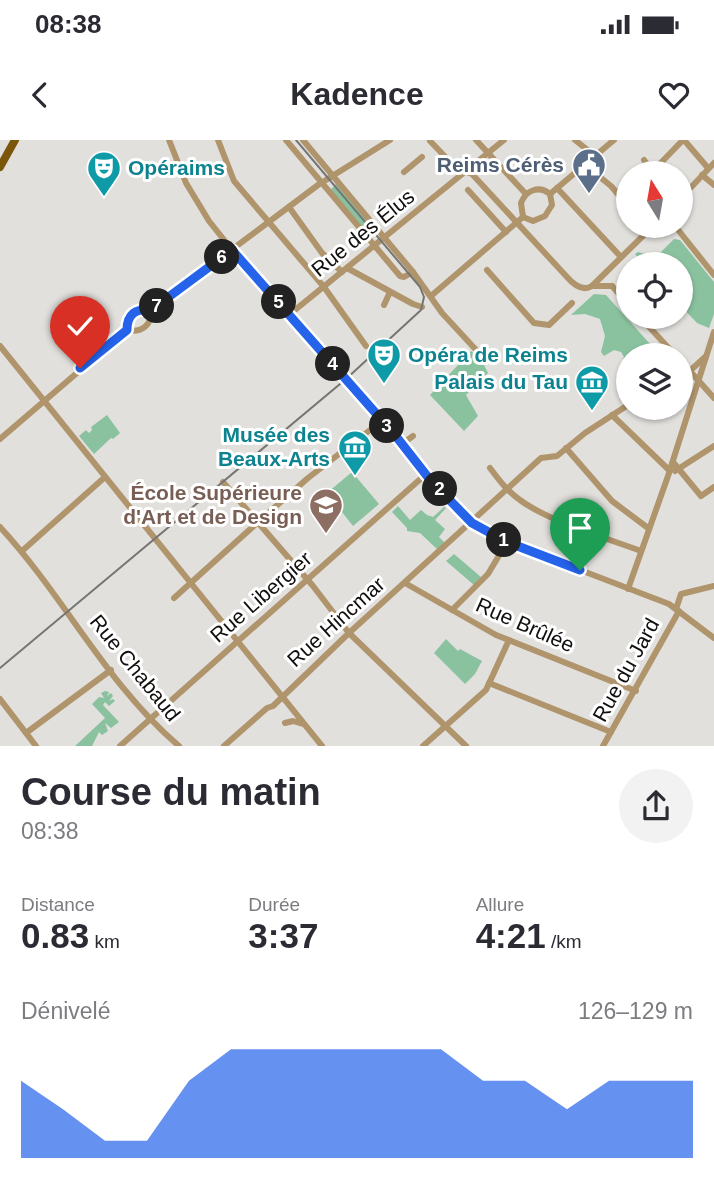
<!DOCTYPE html>
<html lang="fr">
<meta charset="utf-8">
<style>
:root{--surface:#fff;--page:#f2f2f3;--text:#2b2b33;--muted:#7c7c81;--accent:#2563eb}
body{margin:0;font-family:Arial,sans-serif;background:var(--page);color:var(--text);height:100vh;display:flex;flex-direction:column;font-size:26px;white-space:nowrap}
*{box-sizing:border-box;margin:0}
p{font-size:23px;color:var(--muted)}
.icon{flex:none;width:38px;height:38px;fill:none;stroke:currentColor;stroke-width:2;stroke-linecap:round;stroke-linejoin:round}
.map{position:relative;height:606px;overflow:hidden}
.drawer{display:flex;flex-direction:column;background:var(--surface);flex:1}
.drawer>*{flex:none}
.needle{width:46px;rotate:349deg}
.buttons{position:absolute;left:616px;top:21px;display:grid;gap:14px}
.buttons a{display:grid;place-items:center;width:77px;height:77px;border-radius:50%;background:var(--surface);box-shadow:0 2px 5px #0004;font-size:35px}
.pin{position:absolute;display:grid;place-items:center;width:60px;height:60px;color:#fff;margin:-72px -30px;border-radius:50% 50% 50% 0;rotate:-45deg;box-shadow:0 0 7px #0007}
.pin .icon{rotate:45deg}
.km{position:absolute;width:35px;height:35px;margin:-18px;border-radius:50%;background:#222;color:#fff;font-size:19px;line-height:35px;text-align:center}
.round{display:grid;place-items:center;flex:none;width:74px;height:74px;border-radius:37px;background:var(--page)}
.overview{display:flex;align-items:center;justify-content:space-between;height:119px;padding:0 21px}
h1{font-size:38px;font-weight:600;line-height:52px}
.stats{display:grid;grid-template-columns:repeat(3,1fr);gap:10px;height:119px;padding:7px 21px}
.stats div{display:grid;align-content:center}
.stats b{font-size:35px;font-weight:600}
.stats small{font-size:19px;font-weight:400}
.stats p{font-size:19px}
.chart{height:196px;padding:14px 21px}
.chart p{display:flex;justify-content:space-between}
.chart svg{width:100%;height:126px;margin-top:7px;fill:var(--accent);opacity:.7}
.status{display:flex;justify-content:space-between;align-items:center;height:49px;padding:0 35px;background:var(--surface);direction:ltr}
.status svg{height:19px;fill:currentColor}
header{display:flex;justify-content:space-between;align-items:center;height:91px;padding:0 21px;background:var(--surface);font-size:32px;font-weight:600}
.map>svg:first-child{display:block}
</style>
<div class="status"><b>08:38</b><svg viewBox="0 0 49 12"><path d="M0 12V9h3v3zM5 12V6h3v6zM10 12V3h3v9zM15 12V0h3v12zM26 1h20v11H26zM47 4h2v5h-2z"/></svg></div>
<header><svg class="icon" aria-label="back" viewBox="0 0 24 24"><path d="M15 5l-7 7 7 7"/></svg>Kadence<svg class="icon" aria-label="heart" viewBox="0 0 24 24"><path d="M12 20l-8-8c-3-5 5-10 8-4 3-6 11-1 8 4z"/></svg></header>
<div class="map">
<svg width="714" height="606" viewBox="0 0 714 606">
<rect width="100%" height="100%" fill="#e1e0dd"/>
<g fill="#8ac29f">
<path d="M337,43L374,87L367,93L330,50Z"/>
<path d="M674,99L680,100L714,142V174L709,188L697,183L681,166V124H644L635,114L638,112L656,117Z"/>
<path d="M594,154L606,155L660,215H628V236L620,227L624,217L621,212L614,210L604,216L601,212L605,196L600,179L585,174L571,175Z"/>
<path d="M471,211L480,217L488,233L466,255L478,276L464,291L430,255Z"/>
<path d="M107,275L120,293L113,299L111,298L94,314L79,296L86,290L89,293L92,290L91,287Z"/>
<path d="M352,332L379,364L353,386L327,353Z"/>
<path d="M398,366L410,380L421,370L427,375L433,377L444,367L446,368L435,380L445,389L439,397L445,403L438,410L420,393L407,391V388L392,372Z"/>
<path d="M454,414L481,437L474,445L446,421Z"/>
<path d="M446,499L458,511L460,509L482,521L475,534L465,544L434,513Z"/>
<path d="M105,551L109,552L107,556L111,553L113,556L109,561L113,559L115,561L109,566L105,562L103,565L119,582L111,588L105,583L108,591L102,595L99,592L92,606H75L105,578L92,564L99,557L104,558L101,553Z"/>
</g>
<g fill="none" stroke-linecap="round" stroke-linejoin="round">
<g stroke="#af946c" stroke-width="6">
<path d="M169,0L186,43L209,81L232,110L315,202L395,295L431,340L473,383L507,402L669,464L714,498"/>
<path d="M218,0L234,41L324,147L366,206"/>
<path d="M286,0L400,136L404,137L413,132"/>
<path d="M303,0L413,132L442,173L478,212"/>
<path d="M476,0L526,54"/>
<path d="M575,0L595,16"/>
<path d="M684,0L708,28"/>
<path d="M430,1L456,28L472,34L567,137C573,144 582,152 592,146L653,86"/>
<path d="M644,20L653,33"/>
<path d="M585,25L611,46L628,66"/>
<path d="M404,32L422,17"/>
<path d="M652,32L683,0"/>
<path d="M702,35L714,45"/>
<path d="M557,48L621,117"/>
<path d="M468,50L506,92"/>
<path d="M550,54L614,0"/>
<path d="M681,58L714,23"/>
<path d="M289,67L322,113L342,132"/>
<path d="M523,77L521,63C526,50 539,45 550,54"/>
<path d="M523,77L533,81L545,76L552,65L550,54"/>
<path d="M675,86L714,135"/>
<path d="M347,128L413,164L422,167"/>
<path d="M487,130L534,183L549,185L572,163"/>
<path d="M592,146H612"/>
<path d="M612,146L628,164"/>
<path d="M431,156L523,77"/>
<path d="M384,165L390,152"/>
<path d="M142,169L151,170C152,186 141,193 127,190L130,175Z"/>
<path d="M151,170L318,45L390,0"/>
<path d="M290,174L504,0"/>
<path d="M640,177L675,215"/>
<path d="M0,206L322,606"/>
<path d="M681,221L714,258"/>
<path d="M681,239L705,217"/>
<path d="M612,275L670,331"/>
<path d="M0,299L127,190"/>
<path d="M402,304L413,296"/>
<path d="M566,308L612,361L648,388"/>
<path d="M673,322L701,356L714,347"/>
<path d="M490,328C499,340 508,352 520,360C548,381 606,398 641,411"/>
<path d="M675,331L714,306"/>
<path d="M223,342L313,446L349,493L466,606"/>
<path d="M258,382L308,338L383,280"/>
<path d="M0,387C64,456 107,545 179,606"/>
<path d="M22,411L105,337"/>
<path d="M405,443L496,495L636,551"/>
<path d="M628,449L668,336L714,192"/>
<path d="M174,458L257,383"/>
<path d="M676,469L681,454L714,446"/>
<path d="M452,470L488,434L507,402"/>
<path d="M489,543L611,592"/>
<path d="M0,559L36,606"/>
<path d="M285,583L293,581L303,584"/>
<path d="M26,593L111,530"/>
<path d="M120,606L426,334"/>
<path d="M224,606L267,568L273,566L349,493L541,318L557,316L585,293L628,265"/>
<path d="M423,606L486,550L509,500"/>
<path d="M603,606L679,471"/>
</g>
<path stroke="#7b5509" stroke-width="8" d="M0,27L15,0"/>
<path stroke="#767573" stroke-width="2" d="M0,528L346,239L421,170L424,157L420,147L296,0"/>
</g>
<g fill="none" stroke-linecap="round" stroke-linejoin="round">
<g stroke="#fff" stroke-width="14">
<path id="route" d="M80,228L127,190C127,174 136,168 151,170L232,110L395,295L431,341L472,383L507,402L580,430"/>
</g>
<use href="#route" stroke="#2563eb" stroke-width="9"/>
</g>
<defs>
<g id="civic-pin" transform="scale(1.75)"><path d="M0 17L-7.5 6A9.5 9.5 0 1 1 7.5 6Z" fill="#5c6f8a" stroke="#fff"/><path d="M-.6-6.5H3V-4.5H.6V-3L4-1V1h2V6H-6V1h2V-1L-.6-3ZM-1.2 2.5V6h2.4V2.5Z" fill="#fff"/></g>
<g id="theatre-pin" transform="scale(1.75)"><path d="M0 17L-7.5 6A9.5 9.5 0 1 1 7.5 6Z" fill="#0f9aa8" stroke="#fff"/><path d="M-5-5.5Q0-4 5-5.5V0Q5 5 0 6Q-5 5-5 0ZM-3.3-2.5H-1v1.5H-3.3ZM1-2.5H3.3v1.5H1ZM-2.8 1Q0 5.5 2.8 1Z" fill="#fff"/></g>
<g id="museum-pin" transform="scale(1.75)"><path d="M0 17L-7.5 6A9.5 9.5 0 1 1 7.5 6Z" fill="#0f9aa8" stroke="#fff"/><path d="M0-6L6-3V-2H-6V-3ZM-5-1h2V3h-2ZM-1-1h2V3h-2ZM3-1h2V3H3ZM-6 4H6V6H-6Z" fill="#fff"/></g>
<g id="university-pin" transform="scale(1.75)"><path d="M0 17L-7.5 6A9.5 9.5 0 1 1 7.5 6Z" fill="#8d6e63" stroke="#fff"/><path d="M0-5L7-2L0 1L-7-2ZM-4 1L0 2.5L4 1V4Q0 6-4 4Z" fill="#fff"/></g>
</defs>
<g fill-rule="evenodd">
<use href="#civic-pin" x="589" y="25"/>
<use href="#theatre-pin" x="104" y="28"/>
<use href="#theatre-pin" x="384" y="215"/>
<use href="#museum-pin" x="592" y="242"/>
<use href="#museum-pin" x="355" y="307"/>
<use href="#university-pin" x="326" y="365"/>
</g>
<g text-anchor="middle" stroke-width="6" stroke-linejoin="round" paint-order="stroke">
<g font-size="21" font-weight="bold" fill="#4e5e75" stroke="#fff" text-anchor="end">
<text x="564" y="32">Reims Cérès</text>
</g>
<g font-size="21" font-weight="bold" fill="#0d838f" stroke="#fff" text-anchor="start">
<text x="128" y="35">Opéraims</text>
<text x="408" y="222">Opéra de Reims</text>
<text x="568" y="249" text-anchor="end">Palais du Tau</text>
<text x="330" y="302" text-anchor="end">Musée des<tspan x="330" dy="24">Beaux-Arts</tspan></text>
</g>
<g font-size="21" fill="#100f0e" stroke="#fff">
<text transform="translate(363 93) rotate(-39)" y="7">Rue des Élus</text>
<text transform="translate(261 457) rotate(-41)" y="7">Rue Libergier</text>
<text transform="translate(336 482) rotate(-42)" y="7">Rue Hincmar</text>
<text transform="translate(525 485) rotate(24)" y="7">Rue Brûlée</text>
<text transform="translate(135 528) rotate(51)" y="7">Rue Chabaud</text>
<text transform="translate(626 530) rotate(-61)" y="7">Rue du Jard</text>
</g>
<g font-size="21" font-weight="bold" fill="#785e54" stroke="#fff" text-anchor="end">
<text x="302" y="360">École Supérieure<tspan x="302" dy="24">d'Art et de Design</tspan></text>
</g>
</g>
</svg>
<div class="buttons">
<a><svg class="needle" viewBox="-14 -14 28 28"><path d="M0-13l5 13h-10z" fill="#e53935"/><path d="M0 13l5-13h-10z" fill="#7c7c81"/></svg></a>
<a><svg class="icon" aria-label="locate" viewBox="0 0 24 24"><circle cx="12" cy="12" r="6"/><path d="M12 2v4M12 18v4M2 12h4M18 12h4"/></svg></a>
<a><svg class="icon" aria-label="layers" viewBox="0 0 24 24"><path d="M12 4l9 5-9 5-9-5zM3 14l9 5 9-5"/></svg></a>
</div>
<div class="pin" style="left:580px;top:430px;background:#1e9e55"><svg class="icon" aria-label="arrive" viewBox="0 0 24 24"><path d="M6 21V4h12l-3 4 3 4H6"/></svg></div>
<div class="pin" style="left:80px;top:228px;background:#d93025"><svg class="icon" aria-label="check" viewBox="0 0 24 24"><path d="M5 12l5 5 9-10"/></svg></div>
<b class="km" style="left:504px;top:400px">1</b>
<b class="km" style="left:440px;top:349px">2</b>
<b class="km" style="left:387px;top:286px">3</b>
<b class="km" style="left:333px;top:224px">4</b>
<b class="km" style="left:279px;top:162px">5</b>
<b class="km" style="left:222px;top:117px">6</b>
<b class="km" style="left:157px;top:166px">7</b>
</div>
<section class="drawer">
<div class="overview"><div><h1>Course du matin</h1><p>08:38</p></div><a class="round"><svg class="icon" aria-label="share" viewBox="0 0 24 24"><path d="M12 15V3M7 8l5-5 5 5M5 13v7h14v-7"/></svg></a></div>
<div class="stats">
<div><p>Distance</p><b>0.83<small> km</small></b></div>
<div><p>Durée</p><b>3:37</b></div>
<div><p>Allure</p><b>4:21<small> /km</small></b></div>
</div>
<div class="chart"><p><span>Dénivelé</span>126–129 m</p>
<svg viewBox="0 0 160 44" preserveAspectRatio="none"><path d="M0 44V17L10 27L20 38L30 38L40 17L50 6L60 6L70 6L80 6L90 6L100 6L110 17L120 17L130 27L140 17L150 17L160 17V44z"/></svg>
</div>
</section>
